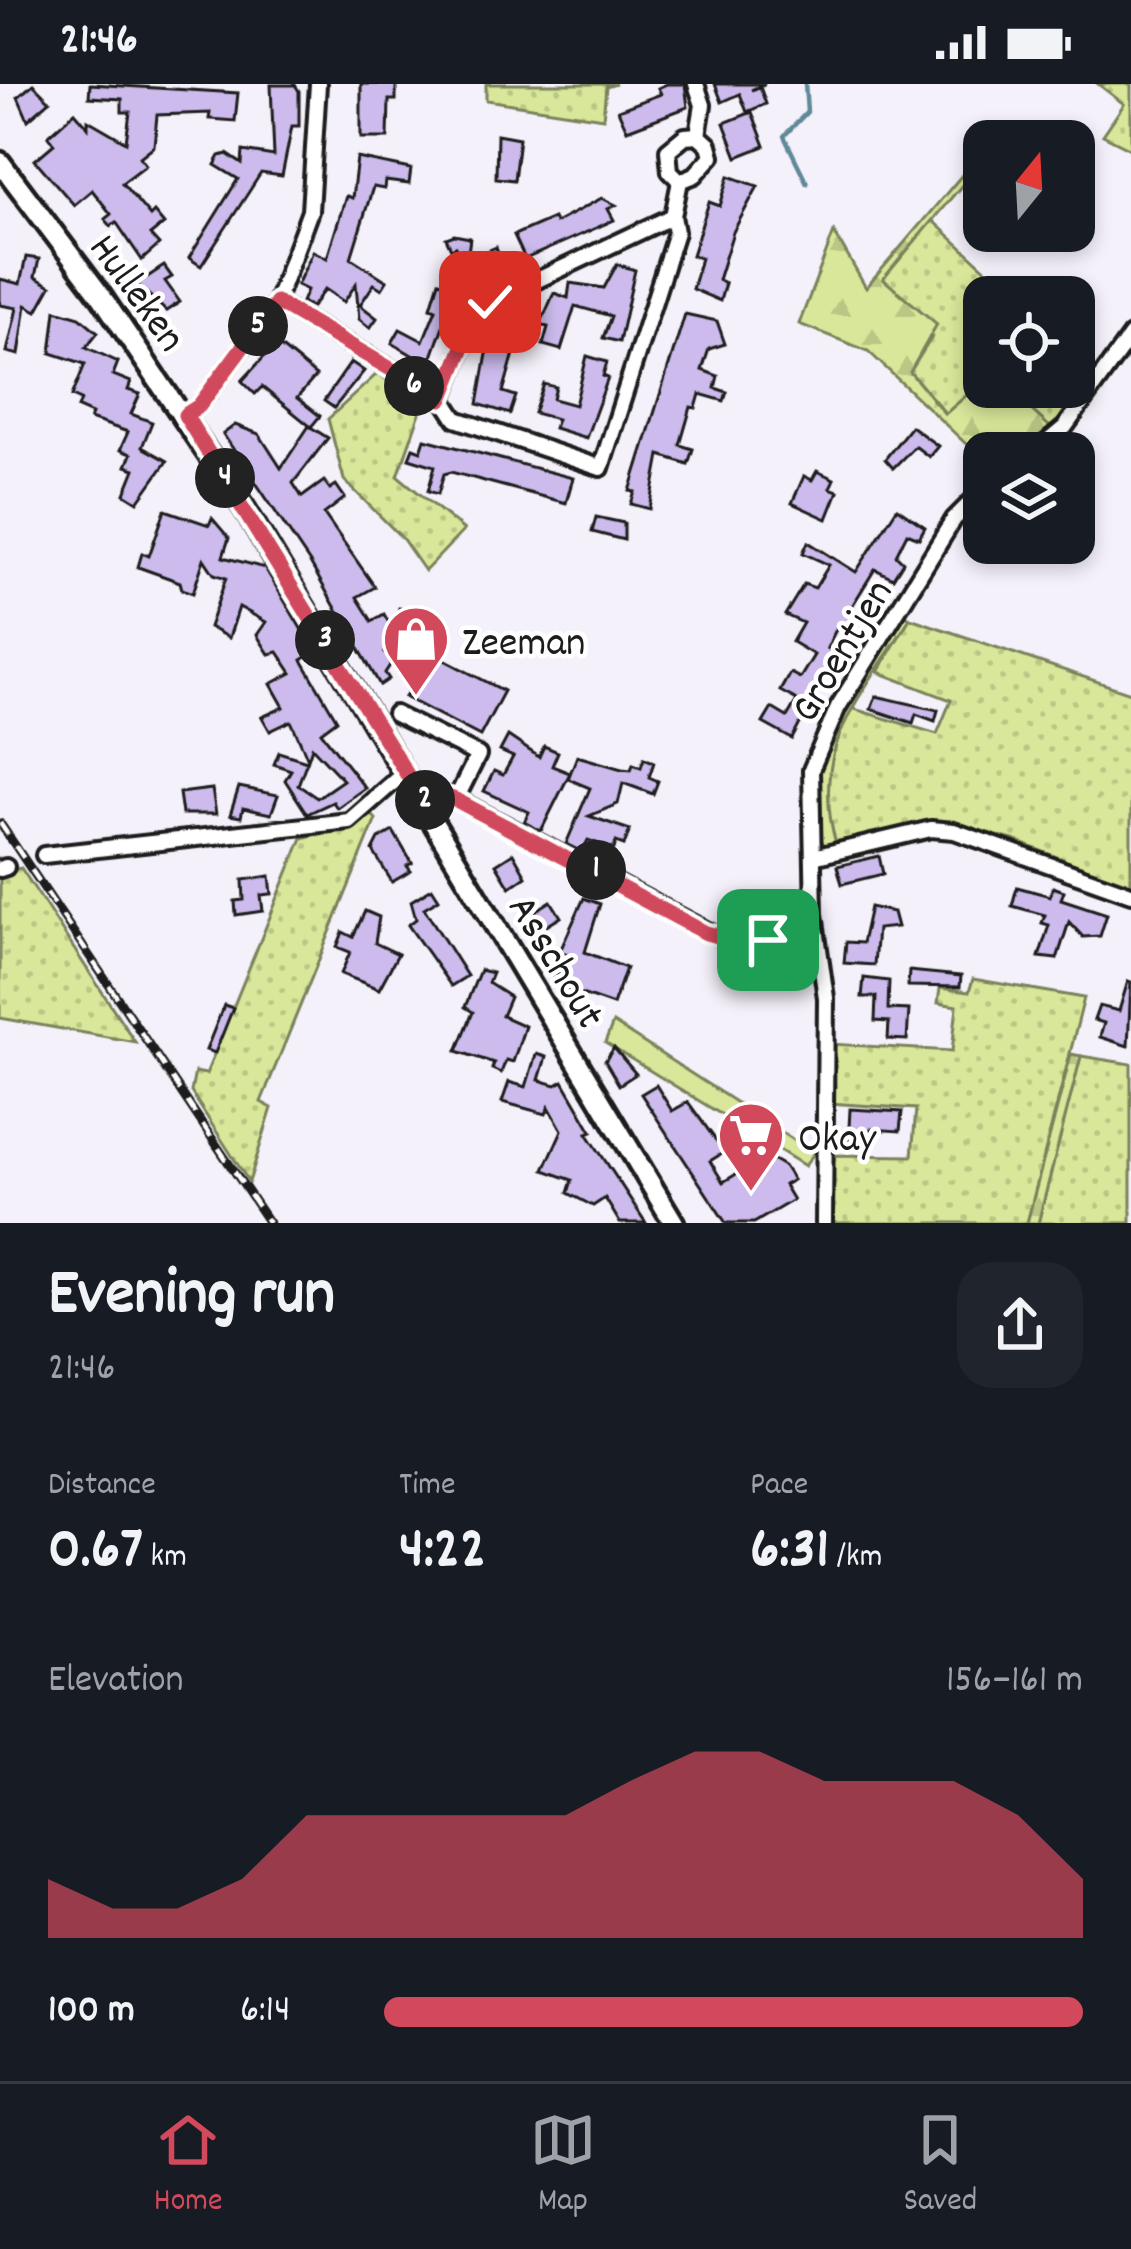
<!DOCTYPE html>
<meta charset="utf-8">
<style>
:root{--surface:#171b24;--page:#20242c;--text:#f1f3f6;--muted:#9ea1a6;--line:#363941;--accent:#d1495b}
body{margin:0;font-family:Dekko,sans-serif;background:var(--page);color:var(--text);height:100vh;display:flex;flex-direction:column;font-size:45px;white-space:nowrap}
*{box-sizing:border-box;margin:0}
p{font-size:39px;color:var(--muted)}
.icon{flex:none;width:66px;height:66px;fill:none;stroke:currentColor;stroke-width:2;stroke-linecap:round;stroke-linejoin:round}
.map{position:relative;height:1139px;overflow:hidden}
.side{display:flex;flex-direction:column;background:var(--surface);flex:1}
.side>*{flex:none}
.needle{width:78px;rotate:18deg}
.tools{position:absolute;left:963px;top:36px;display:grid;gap:24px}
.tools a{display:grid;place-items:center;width:132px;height:132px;border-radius:24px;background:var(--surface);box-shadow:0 6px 18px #0003;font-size:60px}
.pin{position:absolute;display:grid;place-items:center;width:102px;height:102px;color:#fff;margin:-51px;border-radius:24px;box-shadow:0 6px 18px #0006}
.km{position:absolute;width:60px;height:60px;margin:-30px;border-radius:50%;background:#222;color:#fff;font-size:33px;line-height:60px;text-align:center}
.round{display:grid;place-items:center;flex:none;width:126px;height:126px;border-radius:36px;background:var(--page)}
.summary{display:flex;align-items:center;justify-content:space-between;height:204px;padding:0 48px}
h1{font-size:66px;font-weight:700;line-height:90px}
.stats{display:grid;grid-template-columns:repeat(3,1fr);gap:18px;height:204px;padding:12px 48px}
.stats div{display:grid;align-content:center}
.stats b{font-size:60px;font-weight:700}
.stats small{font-size:33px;font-weight:400}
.stats p{font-size:33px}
.chart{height:336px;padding:24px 48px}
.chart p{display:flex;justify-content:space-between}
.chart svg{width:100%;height:216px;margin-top:12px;fill:var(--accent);opacity:.7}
ul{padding:0 48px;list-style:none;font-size:39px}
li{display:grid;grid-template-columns:192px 144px 1fr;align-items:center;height:90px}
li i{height:30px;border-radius:15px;background:var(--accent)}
.status{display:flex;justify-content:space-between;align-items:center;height:84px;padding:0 60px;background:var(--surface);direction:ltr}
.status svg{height:33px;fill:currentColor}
.tabs{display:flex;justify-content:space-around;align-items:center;height:168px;border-top:3px solid var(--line);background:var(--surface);font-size:33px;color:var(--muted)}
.tabs a{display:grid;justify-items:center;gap:6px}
.tabs .on{color:var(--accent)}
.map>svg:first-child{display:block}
</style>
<div class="status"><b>21:46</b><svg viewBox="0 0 49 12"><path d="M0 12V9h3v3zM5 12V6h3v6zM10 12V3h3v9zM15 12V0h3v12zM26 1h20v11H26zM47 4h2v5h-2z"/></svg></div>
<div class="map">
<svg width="1131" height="1139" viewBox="0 0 1131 1139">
<defs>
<pattern id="grass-dots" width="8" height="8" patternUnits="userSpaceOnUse" patternTransform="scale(3)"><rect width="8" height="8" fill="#d8e79a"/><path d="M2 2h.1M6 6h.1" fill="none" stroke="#b9c684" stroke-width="1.8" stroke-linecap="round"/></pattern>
<pattern id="forest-firs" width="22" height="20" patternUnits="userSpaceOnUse" patternTransform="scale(3)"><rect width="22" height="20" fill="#d8e79a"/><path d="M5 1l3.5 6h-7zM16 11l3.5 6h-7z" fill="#b9c684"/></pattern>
</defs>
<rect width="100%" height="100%" fill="#f5f1fb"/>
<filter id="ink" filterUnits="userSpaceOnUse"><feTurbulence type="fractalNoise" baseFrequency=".00833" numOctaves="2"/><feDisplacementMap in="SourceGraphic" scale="24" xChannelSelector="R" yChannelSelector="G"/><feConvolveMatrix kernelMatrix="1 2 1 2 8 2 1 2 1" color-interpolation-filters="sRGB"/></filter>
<g filter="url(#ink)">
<g fill="url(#grass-dots)" stroke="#7a825b" stroke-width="3">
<path d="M486,0H616L606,3L603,34L486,16Z"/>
<path d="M1098,0H1131V65L1103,51L1124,20Z"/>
<path d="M932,136L1016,213H984V296L946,330L910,288L932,253L883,195Z"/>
<path d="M1074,265L1096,285L1053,346L1006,303H1074Z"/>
<path d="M378,289L422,323L398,392L464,446L425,487L402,454L344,396L328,335Z"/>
<path d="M910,534L1131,609V802L1013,756L944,739L836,760C820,705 827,676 851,624L937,650L951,616L878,588Z"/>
<path d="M371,730L376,735L261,1018L272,1024L249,1098L191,1008L195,988L206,990L302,754L359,739Z"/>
<path d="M21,784L135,958L0,934V789Z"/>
<path d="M973,895L1084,914L1027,1139H830L828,1071L912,1072L916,1025L829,1019L831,960L952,967L957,922L938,919L940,904L969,908Z"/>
<path d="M1081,972L1131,980V1139H1038Z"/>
</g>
<g fill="url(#forest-firs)" stroke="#7a825b" stroke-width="3">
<path d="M984,65V75L883,195L937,240L910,288L945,330L984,296V303H1006L1053,346L1024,369H984V377L868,267L799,240L834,148L866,204Z"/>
<path d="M901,527L910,534C862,614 808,661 836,760L825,765C789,680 860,598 901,527Z"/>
<path d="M1071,970L1081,972L1038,1139H1027Z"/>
</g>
<path fill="#d8e79a" stroke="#7a825b" stroke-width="3" d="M613,939L814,1069L805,1082L605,959Z"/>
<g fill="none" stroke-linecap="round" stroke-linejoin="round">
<path stroke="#5f8899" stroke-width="4.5" d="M805,0L807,28L784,52L807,99"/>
</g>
<g fill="#ccbbec" stroke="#1c1c1c" stroke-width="3">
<path d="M33,0L50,17L28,36L18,13Z"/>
<path d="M90,0L238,9L235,37L209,35L210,29L157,31L154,62L140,73L146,81L122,99L150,132L154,128L164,140L150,151L159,161L142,176L116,138L111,142L105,135L111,130L92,106L74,121L35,76L54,60L48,52L75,28L88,43V36L126,58L130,28H122V15L89,13Z"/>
<path d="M361,0H396V16H389L388,54H361Z"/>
<path d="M667,0H685L688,23L627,46L618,26L661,10L658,4Z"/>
<path d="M715,0H765L751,6L760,3L766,20L747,28L740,10L722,18Z"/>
<path d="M271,1H295L299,7V42H292L282,92L261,89L201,182L189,174L238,95L215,81L220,72L227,70L242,80L243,67L274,72Z"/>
<path d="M752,28L765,62L737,73L724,39Z"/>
<path d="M497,50L519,54L514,96L496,94Z"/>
<path d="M357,74L411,85L409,100L385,97L384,105L373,103L351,174L387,197L382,205L374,200L360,221L377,234L370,244L359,235L356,200L344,218L325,205L312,223L302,218L307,206L297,201L313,167L327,174L346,112L352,114Z"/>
<path d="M729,92L758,102L733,148L718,196L725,199L720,217L692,205L701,174L692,171L709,118L720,122Z"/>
<path d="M602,114L616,121L608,125L614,136L525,175L514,151L553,134L555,139Z"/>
<path d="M454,151L470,154L467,176L496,163L502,187L472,200L456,163L451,165L446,154Z"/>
<path d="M26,173L39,175L35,193L51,202L37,227L26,221L19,271L7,268L17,224L0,221V195L20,200Z"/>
<path d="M617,180L635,186L619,258L603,254L611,232L575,222L561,266L543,261L548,243L540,241L554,209L568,214L570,199L604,204Z"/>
<path d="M164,182L172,193L165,197L180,218L166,227L137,200Z"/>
<path d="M439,197L457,203L429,281L392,259L400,245L423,257L436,225L431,223Z"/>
<path d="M56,226L80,233L98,248L86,263L118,278L113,291L131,298L128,306L140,310L131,330L152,338L142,363L167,377L138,418L125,410L135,385L126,382L131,370L120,366L128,348L90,335L92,330L78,324L81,316L72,312L85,280L51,269Z"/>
<path d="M685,230L717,237L725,260L709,265L702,286L718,292L715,304L727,308L724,317L700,310L696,324L691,323L680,361L693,365L688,380L660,371L650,425L631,420L635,408L630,407Z"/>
<path d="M498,245L519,252L503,308L516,312L510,330L478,320L487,270Z"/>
<path d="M267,252L316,292L297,314L320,332L311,343L262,303L255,310L242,297L264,273L256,267Z"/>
<path d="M587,272L607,278L603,292L608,294L586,354L554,344L557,335L534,329L544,300L556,303L553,315L575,321Z"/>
<path d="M351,278L364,287L334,324L324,317Z"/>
<path d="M235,341L259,350L281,384L309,342L328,354L293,399L302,413L324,397L330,405L336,401L345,414L324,430L375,503L357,513L372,537L384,530L394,548L399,524L426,530L420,560L405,557L385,569L392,578L385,589L389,595L380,601L310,479L223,350Z"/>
<path d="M911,342L938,362L929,373L915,362L893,384L885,375Z"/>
<path d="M425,355L573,394L566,419L451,388L444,390L438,410L428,407L435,382L409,374L413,364L421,367Z"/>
<path d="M817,387L834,395L830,404L838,407L827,435L792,419L804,392L812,396Z"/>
<path d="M897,424L925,443L919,454L907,449L896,471L903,478L893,494L875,485L849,527L854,529L847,543L839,539L827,564L837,569L792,655L763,639L772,624L787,633L797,616L780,607L790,589L800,594L814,571L792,558L803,539L785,531L804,500L815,504L829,481L803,469L808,458L856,488Z"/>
<path d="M165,426L209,441L212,434L229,454L223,473L265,484L315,568L302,576L337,636L321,648L365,704L337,724L333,718L307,730L285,696L291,686L274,680L279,668L307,677L298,701L317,714L343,696L312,663L308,675L291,637L270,647L262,633L284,623L271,600L292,589L278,568L269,570L257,551L266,538L239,523L229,554L209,543L226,494L214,490L204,475L193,509L182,505L180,498L138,483L142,469L149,472Z"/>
<path d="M596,433L624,439V456L592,448Z"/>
<path d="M429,568L504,607L480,652L405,613Z"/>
<path d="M876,612L938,626L935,637L916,630L913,639L871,625Z"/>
<path d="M508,652L539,673L544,662L558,668L552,682L570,689L541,747L524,738L529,728L484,707L494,687L503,691L513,673L500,667Z"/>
<path d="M577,672L622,685L631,686L633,680L641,683L644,674L654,678L649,693L658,697L653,710L623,699L618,720L589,732L630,746L624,761L616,758L614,765L588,756L582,768L566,760L590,704L568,695Z"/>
<path d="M239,703L278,711L271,730L243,724L241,733L230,731Z"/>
<path d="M212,705L216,730H182L179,709Z"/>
<path d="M393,747L412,779L407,782L411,787L392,798L373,767L379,755Z"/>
<path d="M513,769L526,792L510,803L496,780Z"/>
<path d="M879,772L883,790L842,800L837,782Z"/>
<path d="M270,792L272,810L261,811L263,827L236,831L235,817L244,816L243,796Z"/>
<path d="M1017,803L1050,812L1053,803L1064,807L1061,815L1107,830L1100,852L1083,853L1069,838L1057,875L1039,873L1049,841L1042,839L1045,831L1012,822Z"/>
<path d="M432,804L439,815L424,824L467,892L451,902L408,841L416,835L411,817Z"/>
<path d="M584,814L600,820L585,868L626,884L613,921L567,905L554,894L572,872L560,867Z"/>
<path d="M551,817L561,833L532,851L523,835Z"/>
<path d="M870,823L893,828L897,843L877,845L874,881L844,879L846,858L862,859Z"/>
<path d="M365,827L379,833L375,859L398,870L379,905L341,890L350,868L337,863L343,848L353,853Z"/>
<path d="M480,886L492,889L488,899L510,913L502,932L525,942L513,978L506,976L501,989L492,985L494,979L457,967L473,928L465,923Z"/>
<path d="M909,887L961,892L960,903L908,902Z"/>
<path d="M864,894L889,897L888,925L909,926L907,956L888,955L889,938L875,937L876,913H862Z"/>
<path d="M1128,897L1131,898L1128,962L1100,953L1104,939L1094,936L1099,922L1119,927Z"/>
<path d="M224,921L233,924L215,969L206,966Z"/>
<path d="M614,964L636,990L619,1001L605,977Z"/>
<path d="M536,970L546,973L539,996L556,1001L563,997L592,1047L587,1049L646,1139H620L605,1114L593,1122L568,1109L572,1096L544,1086L562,1046L549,1023L546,1030L502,1018L509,998L526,1003Z"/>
<path d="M656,1001L672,1027L688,1018L717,1058L729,1052L734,1062L710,1077L723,1098L767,1072L784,1082L793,1096L784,1101L793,1116L754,1139H726L641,1010Z"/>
<path d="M850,1025L902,1028L900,1047L871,1045V1064L848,1063Z"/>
</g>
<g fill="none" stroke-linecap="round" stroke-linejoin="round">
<g stroke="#1c1c1c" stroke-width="22">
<g id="minor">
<path d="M680,97L670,87L668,66L685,52L698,51"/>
<path d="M276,218L443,315L456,335L601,384L676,148L673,132L680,97L695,91L712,72L709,61L698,51L703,21L696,0"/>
<path d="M443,315L474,236L491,218L673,132"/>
<path d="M185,331L199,322L276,218L310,127L318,0"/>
<path d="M1034,369L1065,343L1131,251"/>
<path d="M395,630L478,671L456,715"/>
<path d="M423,718L437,709L456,715L723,855C767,862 791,847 813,808"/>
<path d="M44,771L349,737L405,688"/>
<path d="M813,773L931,745L954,747L1131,810"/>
<path d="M0,785L6,783"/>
<path d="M764,859L818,861"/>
<path d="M824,1139L826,914L814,830L811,686L838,623L954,435L984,405"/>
</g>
</g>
<g stroke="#1c1c1c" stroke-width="27">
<path id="major" d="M0,78L101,212L245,425L674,1139"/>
</g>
<use href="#minor" stroke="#fff" stroke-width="14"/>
<use href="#major" stroke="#fff" stroke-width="18"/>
<g stroke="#1c1c1c" stroke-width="9">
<path id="rail" d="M0,739L269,1139"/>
</g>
<use href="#rail" stroke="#fff" stroke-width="4.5" stroke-dasharray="14" stroke-linecap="butt"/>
</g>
</g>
<g fill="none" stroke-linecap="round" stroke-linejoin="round" filter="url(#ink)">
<g stroke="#fff" stroke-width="24">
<path id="route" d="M490,218L474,236L442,315L276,218L199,322L185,331L424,718L436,709L456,716L706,849L741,858L768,856"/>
</g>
<use href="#route" stroke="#d1495b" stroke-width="15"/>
</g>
<defs>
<g id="shop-pin" transform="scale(3.45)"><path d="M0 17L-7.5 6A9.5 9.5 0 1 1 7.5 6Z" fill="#d1495b" stroke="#fff"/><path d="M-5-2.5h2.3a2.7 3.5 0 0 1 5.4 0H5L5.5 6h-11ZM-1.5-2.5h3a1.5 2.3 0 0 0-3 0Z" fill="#fff"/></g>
<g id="supermarket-pin" transform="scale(3.45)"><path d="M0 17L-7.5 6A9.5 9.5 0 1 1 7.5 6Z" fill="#d1495b" stroke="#fff"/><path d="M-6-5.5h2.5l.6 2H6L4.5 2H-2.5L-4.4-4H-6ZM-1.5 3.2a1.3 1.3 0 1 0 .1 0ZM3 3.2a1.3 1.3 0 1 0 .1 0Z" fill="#fff"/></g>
</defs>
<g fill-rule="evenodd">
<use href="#shop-pin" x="416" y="555"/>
<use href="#supermarket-pin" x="751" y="1051"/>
</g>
<g text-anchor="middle" stroke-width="9" stroke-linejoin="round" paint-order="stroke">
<g font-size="42" fill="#1c1c1c" stroke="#fff">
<text transform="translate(140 207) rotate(54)" y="15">Hulleken</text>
<text transform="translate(839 565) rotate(-59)" y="15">Groentjen</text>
<text transform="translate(559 876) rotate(59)" y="15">Asschout</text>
</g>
<g font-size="42" fill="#1c1c1c" stroke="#fff" text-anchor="start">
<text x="462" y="570">Zeeman</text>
<text x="798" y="1066">Okay</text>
</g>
</g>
</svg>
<div class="tools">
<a><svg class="needle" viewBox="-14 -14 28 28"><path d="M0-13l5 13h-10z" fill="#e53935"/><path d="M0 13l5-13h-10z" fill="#9ea1a6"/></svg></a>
<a><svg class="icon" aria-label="locate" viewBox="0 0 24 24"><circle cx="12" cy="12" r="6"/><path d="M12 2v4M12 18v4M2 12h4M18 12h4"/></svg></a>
<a><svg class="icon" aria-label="layers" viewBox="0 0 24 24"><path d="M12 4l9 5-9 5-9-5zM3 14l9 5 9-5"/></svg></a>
</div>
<div class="pin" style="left:768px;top:856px;background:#1e9e55"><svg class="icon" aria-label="arrive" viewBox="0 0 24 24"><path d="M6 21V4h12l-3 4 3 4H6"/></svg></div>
<div class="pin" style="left:490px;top:218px;background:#d93025"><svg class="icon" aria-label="check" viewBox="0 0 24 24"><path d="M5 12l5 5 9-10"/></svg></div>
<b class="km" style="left:596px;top:786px">1</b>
<b class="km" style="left:425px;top:716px">2</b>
<b class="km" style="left:325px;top:556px">3</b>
<b class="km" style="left:225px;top:394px">4</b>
<b class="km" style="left:258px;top:242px">5</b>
<b class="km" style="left:414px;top:302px">6</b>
</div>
<section class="side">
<div class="summary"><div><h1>Evening run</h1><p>21:46</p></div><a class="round"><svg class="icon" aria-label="share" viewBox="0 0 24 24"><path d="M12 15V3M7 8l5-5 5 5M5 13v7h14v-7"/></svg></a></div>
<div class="stats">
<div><p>Distance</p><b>0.67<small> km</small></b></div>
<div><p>Time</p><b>4:22</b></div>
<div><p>Pace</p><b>6:31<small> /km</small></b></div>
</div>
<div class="chart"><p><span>Elevation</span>156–161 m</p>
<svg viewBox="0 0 160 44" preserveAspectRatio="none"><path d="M0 44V32L10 38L20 38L30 32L40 19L50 19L60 19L70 19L80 19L90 12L100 6L110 6L120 12L130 12L140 12L150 19L160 32V44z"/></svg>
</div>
<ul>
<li><b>100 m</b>6:14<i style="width:100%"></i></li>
</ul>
</section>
<nav class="tabs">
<a class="on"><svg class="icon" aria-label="home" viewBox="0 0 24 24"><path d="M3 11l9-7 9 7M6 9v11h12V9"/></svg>Home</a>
<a><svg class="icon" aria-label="map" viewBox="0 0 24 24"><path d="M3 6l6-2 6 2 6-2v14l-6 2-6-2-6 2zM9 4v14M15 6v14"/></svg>Map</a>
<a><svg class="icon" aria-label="saved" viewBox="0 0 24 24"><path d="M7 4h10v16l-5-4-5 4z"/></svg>Saved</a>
</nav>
